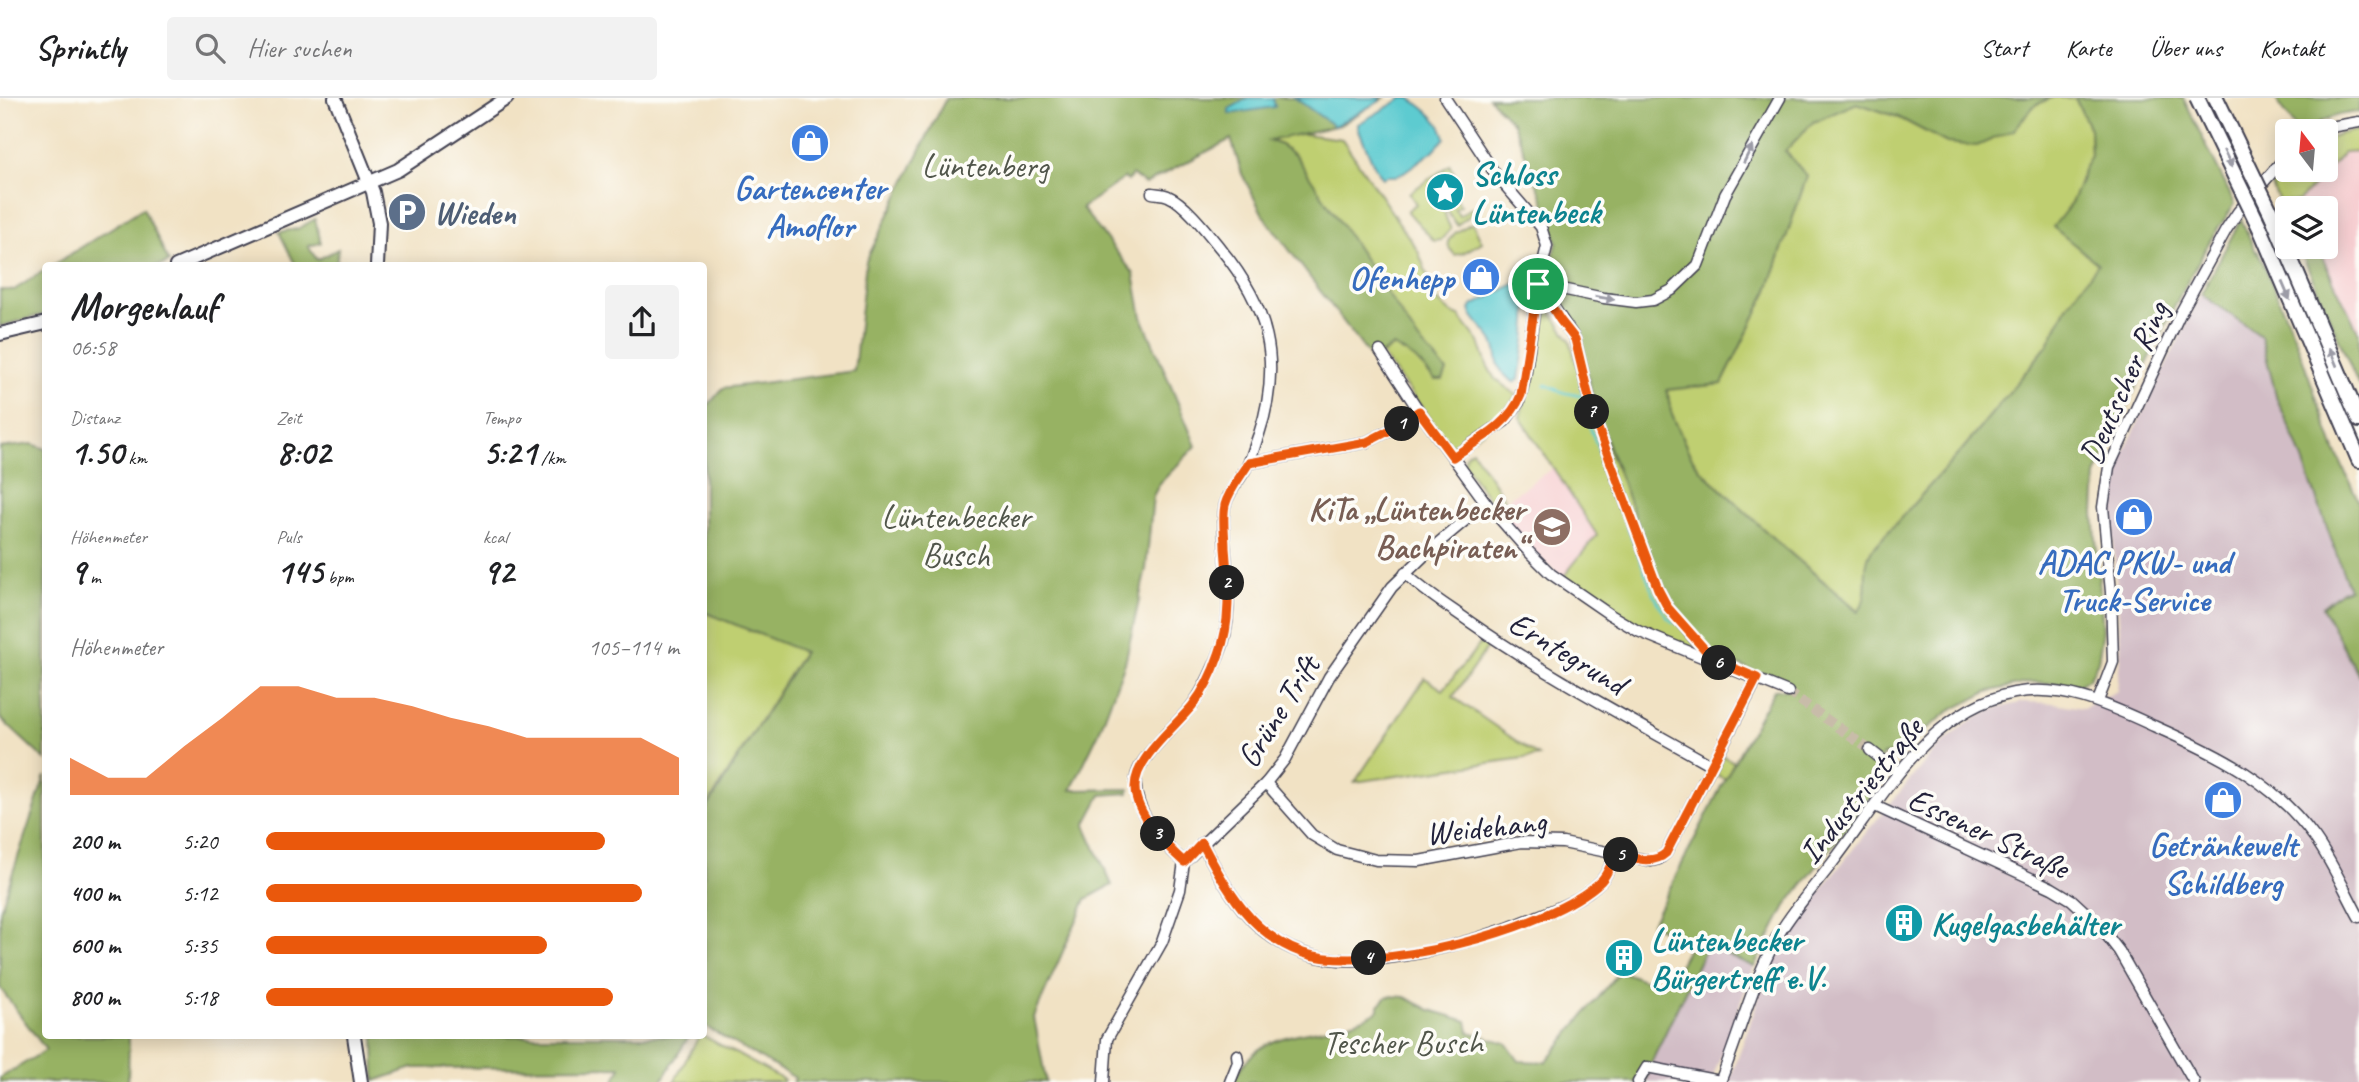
<!DOCTYPE html>
<html lang="de">
<meta charset="utf-8">
<style>
:root{--surface:#fff;--page:#f2f2f2;--text:#202124;--muted:#757577;--line:#e0e0e0;--accent:#ea580c}
body{margin:0;font-family:Caveat,sans-serif;background:var(--page);color:var(--text);height:100vh;display:flex;flex-direction:column;font-size:26px;white-space:nowrap}
*{box-sizing:border-box;margin:0}
p{font-size:23px;color:var(--muted)}
.icon{flex:none;width:38px;height:38px;fill:none;stroke:currentColor;stroke-width:2;stroke-linecap:round;stroke-linejoin:round}
.map{position:relative;flex:1;overflow:hidden}
.panel{position:absolute;left:42px;top:164px;width:665px;height:777px;display:flex;flex-direction:column;background:var(--surface);border-radius:7px;box-shadow:0 4px 18px #0003}
.panel>*{flex:none}
.needle{width:46px;rotate:344deg}
.buttons{position:absolute;left:2275px;top:21px;display:grid;gap:14px}
.buttons a{display:grid;place-items:center;width:63px;height:63px;border-radius:7px;background:var(--surface);box-shadow:0 4px 18px #0003;font-size:35px}
.pin{position:absolute;display:grid;place-items:center;width:60px;height:60px;color:#fff;margin:-30px;border:4px solid #fff;border-radius:50%;box-shadow:0 2px 7px #0007}
.km{position:absolute;width:35px;height:35px;margin:-18px;border-radius:50%;background:#222;color:#fff;font-size:19px;line-height:35px;text-align:center}
.round{display:grid;place-items:center;flex:none;width:74px;height:74px;border-radius:7px;background:var(--page)}
.overview{display:flex;align-items:center;justify-content:space-between;height:119px;padding:0 28px}
h1{font-size:38px;font-weight:800;line-height:52px}
.figures{display:grid;grid-template-columns:repeat(3,1fr);gap:10px;height:119px;padding:7px 28px}
.figures div{display:grid;align-content:center}
.figures b{font-size:35px;font-weight:800}
.figures small{font-size:19px;font-weight:400}
.figures p{font-size:19px}
.chart{height:196px;padding:14px 28px}
.chart p{display:flex;justify-content:space-between}
.chart svg{width:100%;height:126px;margin-top:7px;fill:var(--accent);opacity:.7}
ul{padding:0 28px;list-style:none;font-size:23px}
li{display:grid;grid-template-columns:112px 84px 1fr;align-items:center;height:52px}
li i{height:18px;border-radius:9px;background:var(--accent)}
header{display:flex;align-items:center;gap:42px;box-sizing:border-box;height:98px;padding:0 35px;background:var(--surface);border-bottom:2px solid var(--line)}
header strong{font-size:33px}
nav{display:flex;gap:38px;margin-inline-start:auto;font-size:24px}
.search{width:490px;height:63px;background:var(--page);display:flex;align-items:center;gap:18px;box-sizing:border-box;padding:0 24px;border-radius:7px;color:var(--muted);font-size:26px}
.map>svg:first-child{display:block}
</style>
<header>
<strong>Sprintly</strong>
<div class="search"><svg class="icon" aria-label="search" viewBox="0 0 24 24"><circle cx="10" cy="10" r="6"/><path d="M15 15l6 6"/></svg>Hier suchen</div>
<nav><a>Start</a><a>Karte</a><a>Über uns</a><a>Kontakt</a></nav>
</header>
<div class="map">
<svg width="2359" height="984" viewBox="0 0 2359 984">
<rect width="100%" height="100%" fill="#fdfcf7"/>
<filter id="ink" filterUnits="userSpaceOnUse"><feTurbulence type="fractalNoise" baseFrequency=".0143" numOctaves="2"/><feDisplacementMap in="SourceGraphic" scale="14" xChannelSelector="R" yChannelSelector="G"/><feConvolveMatrix kernelMatrix="1 2 1 2 8 2 1 2 1" color-interpolation-filters="sRGB"/></filter>
<filter id="wash" filterUnits="userSpaceOnUse"><feTurbulence type="fractalNoise" baseFrequency=".00686" numOctaves="4" result="noise"/><feDisplacementMap in="SourceGraphic" scale="28" xChannelSelector="R" yChannelSelector="G"/><feGaussianBlur stdDeviation="1.57" result="paint"/><feColorMatrix in="noise" values="0 0 0 0 0 0 0 0 0 0 0 0 0 0 0 0 0 1.4 0 .05"/><feComposite in="paint" operator="in"/></filter>
<g filter="url(#wash)">
<rect width="100%" height="100%" fill="#f1e2c4"/>
<g fill="#f7cfd2">
<path d="M2359,53V235L2317,149H2326V110H2302L2299,103L2344,54Z"/>
<path d="M1553,370L1597,437L1563,479L1541,461L1495,409Z"/>
</g>
<g fill="#d2bdc6">
<path d="M2201,196L2261,238L2277,301L2297,346L2349,491L2322,510L2359,578V984H1729L1765,883L1801,818L1864,737L1935,652L1967,625L1994,611L2023,604L2054,605L2083,610L2117,593L2121,549L2112,421L2114,385L2122,358Z"/>
<path d="M1707,847L1754,869L1711,984H1646L1652,963Z"/>
</g>
<g fill="#bfcf71" stroke="#707856" stroke-width="2">
<path d="M2050,0H2075L2090,31L2091,58L2083,72L2076,96L2062,119L2099,166L2068,207L2047,248L1962,352L1871,453L1864,506L1859,513L1775,442L1699,370L1689,355L1671,314L1667,291L1722,286L1768,192L1807,78L1785,53L1813,24L1857,5L1898,19L1947,45L2023,22L2034,8Z"/>
<path d="M2359,32V53L2344,54L2299,103H2279L2271,86L2287,69V72H2326V41L2339,36Z"/>
<path d="M1289,34L1342,41L1418,153L1437,203L1451,215L1459,218L1479,244L1487,267L1495,281L1516,297C1506,315 1475,344 1454,348L1449,345L1382,257L1403,241L1295,58L1281,47L1269,43Z"/>
<path d="M1450,67L1457,81L1443,93C1442,107 1444,119 1451,131L1441,142L1434,143L1407,113L1416,106L1409,95Z"/>
<path d="M1450,91L1461,108L1455,111L1459,118L1473,109L1476,113L1457,127C1448,117 1442,104 1450,91Z"/>
<path d="M1470,126H1473L1482,144L1463,155L1455,157L1449,150L1448,143L1455,135Z"/>
<path d="M1541,203L1545,205L1570,242L1586,301L1696,548L1694,551L1660,539L1662,534L1649,528L1646,531L1627,521L1563,479L1597,437L1520,319L1526,298Z"/>
<path d="M1472,352L1505,402L1495,409L1464,366L1466,356Z"/>
<path d="M704,514L804,553L704,713Z"/>
<path d="M1484,541L1491,544L1453,599L1538,658L1355,684L1425,580L1443,592Z"/>
<path d="M1721,657L1734,664L1725,681L1711,674Z"/>
<path d="M699,938H704L784,982L783,984H674Z"/>
</g>
<g fill="#97b263" stroke="#5c6a4f" stroke-width="2">
<path d="M946,0H1384L1340,27L1269,43L1281,47L1296,58L1419,243L1447,273L1443,282H1435L1415,261L1393,248L1378,258L1407,303L1408,311L1406,313L1407,308L1263,117L1242,76L1231,41L1145,86L1132,77L1128,83L1124,80L1082,110L1134,176L1142,219L1196,348L1160,385L1153,398L1146,471L1125,565L1099,634L1071,692L1129,691V695L1101,697L1085,727L1112,787L1086,801L1034,919L1046,984H793L795,980L704,928V715L804,554L704,514V312L723,290L854,273L866,163Z"/>
<path d="M1489,0H2050L2034,8L2014,32L1977,48L1947,45L1898,19L1857,5L1813,24L1785,53L1807,78L1768,192L1722,286L1667,292L1671,314L1689,355L1699,370L1775,442L1858,513C1872,497 1860,472 1871,453L1962,352L2047,248L2068,207L2098,166L2053,129L2070,107L2081,83L2083,72L2091,58L2090,31L2075,0H2183L2235,106L2211,141L2180,197L2112,339L2096,378L2094,415L2103,532L2098,563L2090,580L2079,587L2031,584L1987,594L1948,614L1899,654L1883,657L1878,663L1881,674L1873,696L1786,808L1754,869L1707,847L1652,963L1646,984H1233C1261,920 1329,944 1379,912V907L1388,898L1405,899L1430,912L1467,923L1469,934L1506,945L1519,963L1546,964L1620,873L1657,887L1675,875L1692,843L1651,827L1725,681L1774,592L1791,591L1784,585L1723,561L1713,554L1685,527L1663,494L1597,317L1579,242L1550,197L1562,186L1546,182L1557,145L1550,119L1513,25Z"/>
<path d="M2275,0H2359V14C2347,15 2335,17 2324,22C2315,26 2308,33 2298,33Z"/>
<path d="M143,110L169,164L160,168H52Z"/>
<path d="M315,121L321,145L308,148L317,162L338,151L336,168H296L279,134L297,131Z"/>
<path d="M2241,121L2256,154L2258,153L2296,242L2335,352L2359,404V578L2322,509L2342,493L2349,491L2297,346L2277,301L2261,238L2201,196Z"/>
<path d="M2299,149H2317L2359,235V288Z"/>
<path d="M45,172V216L0,228V192H14Z"/>
<path d="M32,346L46,351L45,662L0,620V350Z"/>
<path d="M45,678L46,938H129L128,984H0V980L46,952L0,890V813Z"/>
<path d="M374,938H689L661,984H614L621,969L413,970L375,983Z"/>
</g>
<g fill="#5dcbd0" stroke="#407686" stroke-width="2">
<path d="M1248,0H1273L1275,9L1229,16V11Z"/>
<path d="M1295,0H1379L1380,3L1334,28Z"/>
<path d="M1403,0H1410C1424,10 1442,23 1445,40L1433,53L1404,74L1396,78H1386L1383,80C1371,68 1366,46 1358,30V26Z"/>
<path d="M1516,185L1521,186C1535,203 1522,259 1519,281L1514,284C1490,270 1502,256 1491,240C1484,230 1474,223 1470,212L1472,208Z"/>
</g>
<g fill="none" stroke-linecap="round" stroke-linejoin="round">
<g stroke="#5dcbd0" stroke-width="2.5">
<path d="M1580,283L1583,299"/>
<path d="M1545,287C1552,288 1560,294 1566,295C1573,296 1576,296 1583,299L1590,329L1653,495L1667,519L1674,525"/>
</g>
</g>
</g>
<g filter="url(#ink)">
<g fill="none" stroke-linecap="round" stroke-linejoin="round">
<path stroke="#c8bca9" stroke-width="10" stroke-dasharray="10 5" stroke-linecap="butt" d="M1788,594L1870,652"/>
<g stroke="#413f50" stroke-width="13">
<g id="minor">
<path d="M1445,0L1496,77L1541,129L1547,148L1538,186L1525,280L1519,304L1505,323L1453,359"/>
<path d="M2323,33L2336,28L2359,24"/>
<path d="M1152,95C1157,96 1164,96 1168,98C1185,105 1208,135 1220,150C1268,208 1283,263 1259,336C1255,346 1253,356 1248,366C1242,380 1229,392 1225,407C1222,421 1224,435 1225,449C1228,486 1233,524 1218,559C1211,575 1204,592 1193,606C1180,624 1138,660 1136,680C1132,712 1161,744 1184,764"/>
<path d="M1538,186L1575,241L1593,317L1658,491L1668,510L1712,561"/>
<path d="M1538,186L1604,200L1636,204L1653,202L1672,192L1698,167L1725,97L1780,0"/>
<path d="M1380,253L1419,313L1486,405L1529,454L1551,476L1609,516L1638,533L1788,594"/>
<path d="M1249,365L1367,344L1398,328L1419,313"/>
<path d="M1405,475C1424,494 1448,508 1470,524C1546,577 1630,621 1711,667"/>
<path d="M2098,603L2113,564L2111,494L2103,409L2109,369L2180,216L2226,132L2238,114L2287,57"/>
<path d="M1870,652L1898,674"/>
<path d="M1266,685L1312,737L1337,752L1376,762L1419,763L1521,744L1563,745L1651,763L1659,761L1666,755L1757,581"/>
<path d="M1875,708L2052,790L2072,802L2098,826L2119,853L2194,984"/>
<path d="M1202,745C1226,790 1251,838 1303,855C1367,877 1476,844 1536,819C1559,810 1583,801 1601,783C1608,776 1611,765 1616,756"/>
<path d="M1104,984L1107,941L1162,844L1180,792L1184,764L1266,685L1285,661L1329,579L1392,489L1431,451L1486,405"/>
<path d="M1230,984L1238,964L1237,957"/>
<path d="M1638,984L1647,969L1720,983"/>
<path d="M1720,984C1739,937 1752,886 1776,841C1792,812 1817,786 1836,760C1884,697 1930,611 2014,595C2065,585 2112,609 2156,629C2217,656 2275,684 2315,740C2332,764 2345,793 2359,819"/>
</g>
</g>
<g stroke="#413f50" stroke-width="16">
<g id="major">
<path d="M335,0L373,94L379,125L377,168"/>
<path d="M176,168L398,72L507,0"/>
<path d="M0,236L46,225"/>
<path d="M354,938L361,984"/>
</g>
</g>
<g stroke="#413f50" stroke-width="18">
<g id="highway">
<path d="M2271,115L2359,322"/>
<path d="M2260,130L2359,362"/>
</g>
</g>
<use href="#minor" stroke="#fff" stroke-width="10"/>
<use href="#major" stroke="#fff" stroke-width="12"/>
<use href="#highway" stroke="#fff" stroke-width="14"/>
<g stroke="#413f50" stroke-width="18" stroke-linecap="butt">
<g id="highway-bridge">
<path d="M2197,0L2260,130"/>
<path d="M2216,0L2271,115"/>
</g>
</g>
<use href="#highway-bridge" stroke="#fff" stroke-width="14"/>
</g>
<defs><path id="oneway-solid" d="M-6-.8H1V-3.2L6.5 0L1 3.2V.8H-6Z" transform="scale(1.75)"/></defs>
<g fill="#9c9ca7">
<use href="#oneway-solid" transform="translate(1748 56) rotate(-64)"/>
<use href="#oneway-solid" transform="translate(2228 61) rotate(64)"/>
<use href="#oneway-solid" transform="translate(2286 193) rotate(67)"/>
<use href="#oneway-solid" transform="translate(1605 200) rotate(9)"/>
<use href="#oneway-solid" transform="translate(2333 259) rotate(-113)"/>
</g>
</g>
<g fill="none" stroke-linecap="round" stroke-linejoin="round" filter="url(#ink)">
<g stroke="#fff" stroke-width="14">
<path id="route" d="M1538,186L1560,222L1575,241L1593,317L1658,491L1668,510L1714,562L1757,580L1666,755C1652,768 1632,759 1616,756C1611,765 1608,776 1601,783C1550,832 1370,878 1303,855C1251,837 1226,790 1202,745L1184,764C1166,748 1135,715 1135,690C1134,661 1174,630 1192,608C1204,593 1213,574 1219,556C1232,521 1228,486 1225,450C1225,436 1222,421 1225,407C1229,392 1241,378 1249,365L1367,344L1398,328L1419,313L1453,359C1478,342 1510,326 1521,297Z"/>
</g>
<use href="#route" stroke="#ea580c" stroke-width="9"/>
</g>
<defs>
<g id="shop-disc" transform="scale(2.0125)"><circle r="9.5" fill="#3f7fe0" stroke="#fdfcf7"/><path d="M-5-2.5h2.3a2.7 3.5 0 0 1 5.4 0H5L5.5 6h-11ZM-1.5-2.5h3a1.5 2.3 0 0 0-3 0Z" fill="#fff"/></g>
<g id="sight-disc" transform="scale(2.0125)"><circle r="9.5" fill="#0f9aa8" stroke="#fdfcf7"/><path d="M0-6L1.8-2.2L6-1.7L2.9 1.2L3.7 5.4L0 3.3L-3.7 5.4L-2.9 1.2L-6-1.7L-1.8-2.2Z" fill="#fff"/></g>
<g id="parking-disc" transform="scale(2.0125)"><circle r="9.5" fill="#5c6f8a" stroke="#fdfcf7"/><path d="M-3.5-5.5H1a3.5 3.5 0 0 1 0 7H-1V5.5H-3.5ZM-1-3.4V-.6H.8a1.4 1.4 0 0 0 0-2.8Z" fill="#fff"/></g>
<g id="school-disc" transform="scale(2.0125)"><circle r="9.5" fill="#8d6e63" stroke="#fdfcf7"/><path d="M0-5L7-2L0 1L-7-2ZM-4 1L0 2.5L4 1V4Q0 6-4 4Z" fill="#fff"/></g>
<g id="building-disc" transform="scale(2.0125)"><circle r="9.5" fill="#0f9aa8" stroke="#fdfcf7"/><path d="M-4-6H4V6H1V3H-1V6H-4ZM-2.5-4.3h1.7v1.8h-1.7ZM.8-4.3h1.7v1.8H.8ZM-2.5-1h1.7V.8h-1.7ZM.8-1h1.7V.8H.8Z" fill="#fff"/></g>
</defs>
<g fill-rule="evenodd">
<use href="#shop-disc" x="810" y="45"/>
<use href="#sight-disc" x="1445" y="94"/>
<use href="#parking-disc" x="407" y="114"/>
<use href="#shop-disc" x="1481" y="179"/>
<use href="#shop-disc" x="2134" y="419"/>
<use href="#school-disc" x="1552" y="429"/>
<use href="#shop-disc" x="2223" y="702"/>
<use href="#building-disc" x="1904" y="825"/>
<use href="#building-disc" x="1624" y="860"/>
</g>
<g text-anchor="middle" stroke-width="7" stroke-linejoin="round" paint-order="stroke">
<g font-size="33" fill="#51564b" stroke="#fdfcf7">
<text x="985" y="79">Lüntenberg</text>
<text x="956" y="430">Lüntenbecker<tspan x="956" dy="38">Busch</tspan></text>
<text x="1403" y="956">Tescher Busch</text>
</g>
<g font-size="33" font-weight="bold" fill="#0d838f" stroke="#fdfcf7" text-anchor="start">
<text x="1472" y="87">Schloss<tspan x="1472" dy="38">Lüntenbeck</tspan></text>
<text x="1931" y="837">Kugelgasbehälter</text>
<text x="1651" y="853">Lüntenbecker<tspan x="1651" dy="38">Bürgertreff e.V.</tspan></text>
</g>
<g font-size="33" font-weight="bold" fill="#366cbe" stroke="#fdfcf7">
<text x="810" y="101">Gartencenter<tspan x="810" dy="38">Amoflor</tspan></text>
<text x="1454" y="191" text-anchor="end">Ofenhepp</text>
<text x="2134" y="475">ADAC PKW- und<tspan x="2134" dy="38">Truck-Service</tspan></text>
<text x="2223" y="758">Getränkewelt<tspan x="2223" dy="38">Schildberg</tspan></text>
</g>
<g font-size="33" font-weight="bold" fill="#4e5e75" stroke="#fdfcf7" text-anchor="start">
<text x="434" y="126">Wieden</text>
</g>
<g font-size="33" fill="#22223b" stroke="#fdfcf7">
<text transform="translate(2123 284) rotate(-66)" y="12">Deutscher Ring</text>
<text transform="translate(1568 554) rotate(31)" y="12">Erntegrund</text>
<text transform="translate(1277 613) rotate(-58)" y="12">Grüne Trift</text>
<text transform="translate(1860 692) rotate(-51)" y="12">Industriestraße</text>
<text transform="translate(1486 728) rotate(-6)" y="12">Weidehang</text>
<text transform="translate(1989 734) rotate(25)" y="12">Essener Straße</text>
</g>
<g font-size="33" font-weight="bold" fill="#785e54" stroke="#fdfcf7" text-anchor="end">
<text x="1525" y="422">KiTa „Lüntenbecker<tspan x="1525" dy="38">Bachpiraten“</tspan></text>
</g>
</g>
</svg>
<div class="buttons">
<a><svg class="needle" viewBox="-14 -14 28 28"><path d="M0-13l5 13h-10z" fill="#e53935"/><path d="M0 13l5-13h-10z" fill="#757577"/></svg></a>
<a><svg class="icon" aria-label="layers" viewBox="0 0 24 24"><path d="M12 4l9 5-9 5-9-5zM3 14l9 5 9-5"/></svg></a>
</div>
<div class="pin" style="left:1538px;top:186px;background:#1e9e55"><svg class="icon" aria-label="arrive" viewBox="0 0 24 24"><path d="M6 21V4h12l-3 4 3 4H6"/></svg></div>
<b class="km" style="left:1402px;top:326px">1</b>
<b class="km" style="left:1227px;top:485px">2</b>
<b class="km" style="left:1158px;top:736px">3</b>
<b class="km" style="left:1369px;top:860px">4</b>
<b class="km" style="left:1621px;top:757px">5</b>
<b class="km" style="left:1719px;top:565px">6</b>
<b class="km" style="left:1592px;top:314px">7</b>
<section class="panel">
<div class="overview"><div><h1>Morgenlauf</h1><p>06:58</p></div><a class="round"><svg class="icon" aria-label="share" viewBox="0 0 24 24"><path d="M12 15V3M7 8l5-5 5 5M5 13v7h14v-7"/></svg></a></div>
<div class="figures">
<div><p>Distanz</p><b>1.50<small> km</small></b></div>
<div><p>Zeit</p><b>8:02</b></div>
<div><p>Tempo</p><b>5:21<small> /km</small></b></div>
</div>
<div class="figures">
<div><p>Höhenmeter</p><b>9<small> m</small></b></div>
<div><p>Puls</p><b>145<small> bpm</small></b></div>
<div><p>kcal</p><b>92</b></div>
</div>
<div class="chart"><p><span>Höhenmeter</span>105–114 m</p>
<svg viewBox="0 0 160 44" preserveAspectRatio="none"><path d="M0 44V31L10 38L20 38L30 27L40 17L50 6L60 6L70 10L80 10L90 13L100 17L110 20L120 24L130 24L140 24L150 24L160 31V44z"/></svg>
</div>
<ul>
<li><b>200 m</b>5:20<i style="width:82%"></i></li>
<li><b>400 m</b>5:12<i style="width:91%"></i></li>
<li><b>600 m</b>5:35<i style="width:68%"></i></li>
<li><b>800 m</b>5:18<i style="width:84%"></i></li>
</ul>
</section>
</div>
